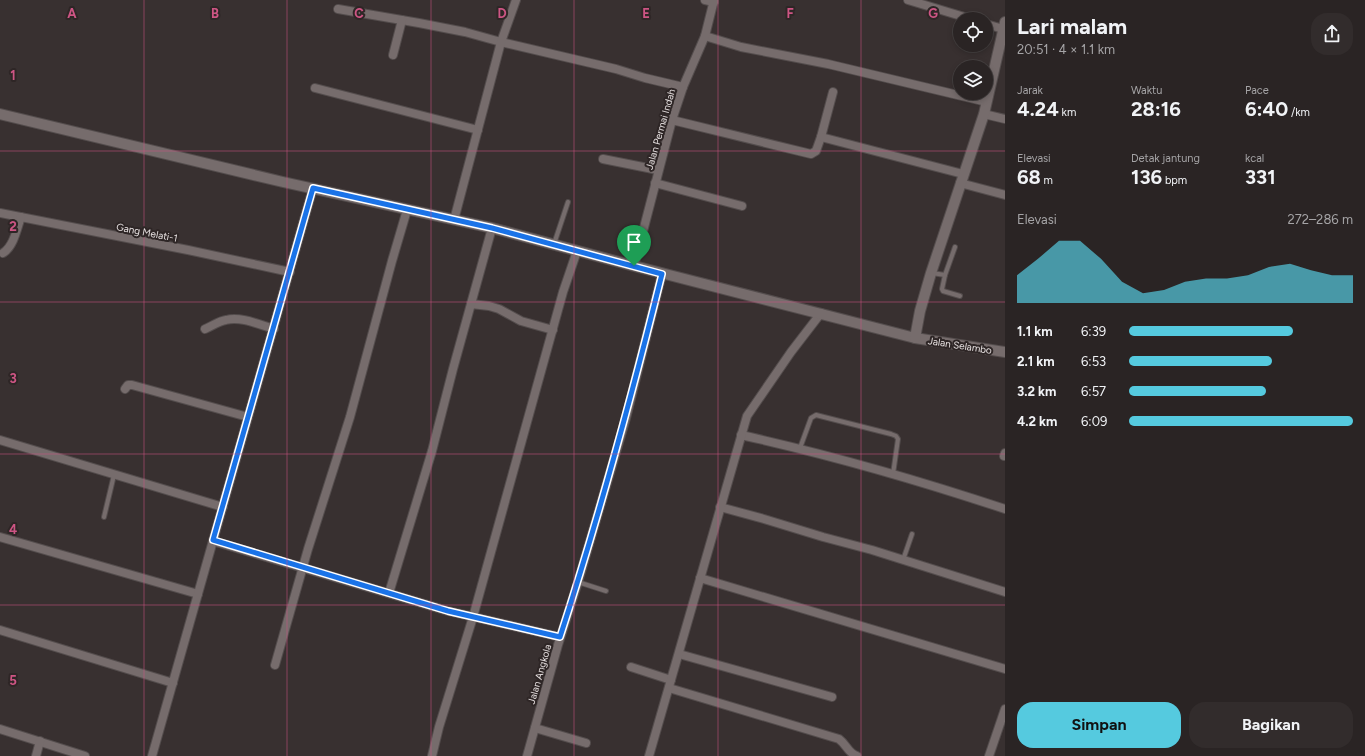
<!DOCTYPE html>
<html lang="id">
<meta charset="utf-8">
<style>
:root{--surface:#2a2424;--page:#322c2c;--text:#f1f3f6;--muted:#a5a4a6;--line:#464141;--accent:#55cadf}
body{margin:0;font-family:Figtree,sans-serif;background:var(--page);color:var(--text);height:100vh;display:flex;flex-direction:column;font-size:15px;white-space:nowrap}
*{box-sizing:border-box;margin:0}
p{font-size:13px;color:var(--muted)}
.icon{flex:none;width:22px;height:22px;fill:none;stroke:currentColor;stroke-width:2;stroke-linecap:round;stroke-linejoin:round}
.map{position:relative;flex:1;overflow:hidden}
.panel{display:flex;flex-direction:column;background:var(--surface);width:360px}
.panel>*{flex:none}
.tools{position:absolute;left:953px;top:12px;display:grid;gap:8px}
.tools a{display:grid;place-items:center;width:40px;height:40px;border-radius:50%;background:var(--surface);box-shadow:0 2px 6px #0003,0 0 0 1px var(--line);font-size:20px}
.pin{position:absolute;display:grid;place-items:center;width:34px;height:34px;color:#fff;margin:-41px -17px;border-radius:50% 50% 50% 0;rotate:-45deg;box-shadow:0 0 4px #0007}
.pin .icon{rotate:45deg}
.round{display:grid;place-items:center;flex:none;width:42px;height:42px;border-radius:16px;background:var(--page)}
.overview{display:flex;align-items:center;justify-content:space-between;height:68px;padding:0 12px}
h1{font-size:22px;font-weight:700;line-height:30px}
.figures{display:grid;grid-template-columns:repeat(3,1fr);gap:6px;height:68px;padding:4px 12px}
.figures div{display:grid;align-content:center}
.figures b{font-size:20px;font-weight:700}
.figures small{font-size:11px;font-weight:400}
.figures p{font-size:11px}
.chart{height:112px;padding:8px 12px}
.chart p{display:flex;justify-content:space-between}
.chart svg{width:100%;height:72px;margin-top:4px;fill:var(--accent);opacity:.7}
.button{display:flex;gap:8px;margin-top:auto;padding:8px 12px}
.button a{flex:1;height:46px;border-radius:16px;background:var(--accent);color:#111;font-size:16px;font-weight:700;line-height:46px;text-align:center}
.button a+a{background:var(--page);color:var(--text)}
ul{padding:0 12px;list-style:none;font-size:13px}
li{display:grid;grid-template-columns:64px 48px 1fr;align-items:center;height:30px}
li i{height:10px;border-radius:5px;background:var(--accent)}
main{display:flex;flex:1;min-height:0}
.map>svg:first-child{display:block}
</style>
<main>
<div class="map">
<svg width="1005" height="756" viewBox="0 0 1005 756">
<rect width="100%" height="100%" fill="#383030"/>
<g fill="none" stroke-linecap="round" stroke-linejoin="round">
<g stroke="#544d4d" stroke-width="6">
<g id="service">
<path d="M554,244L568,202"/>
<path d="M932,273L945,275L942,289L943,291L960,296"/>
<path d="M945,275L955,247"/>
<path d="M800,448L811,418L816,415L891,434L896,436L898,439L893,474"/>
<path d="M104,517L114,475"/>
<path d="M903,560L912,534"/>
<path d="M578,582L606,591"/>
</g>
</g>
<g stroke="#544d4d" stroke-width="10">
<g id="minor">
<path d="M705,0L714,2"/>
<path d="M908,0L971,19"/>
<path d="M338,9L419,23L465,32L501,42L616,69L645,78L683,87"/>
<path d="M986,24L1003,29"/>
<path d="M705,36L741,47L828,64L987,102"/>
<path d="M393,55L402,20"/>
<path d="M315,88L478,130"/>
<path d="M984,114L1005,119"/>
<path d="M672,120L811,154L816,151L821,137L833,92"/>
<path d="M821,137L963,174"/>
<path d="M603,159L658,170"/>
<path d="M655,183L742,206"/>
<path d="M960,183L1005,195"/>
<path d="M0,213L188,250L290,272"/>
<path d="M454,220L501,42L516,0"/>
<path d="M3,253C14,246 17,228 21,217"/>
<path d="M634,266L672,120L683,87L705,36L714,0"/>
<path d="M471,304L489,306L499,309L521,321L553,330"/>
<path d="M205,329C212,326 219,321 226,320C241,316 260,325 274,329"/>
<path d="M125,389L128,385H132L248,417"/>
<path d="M741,435C831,455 918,480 1005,509"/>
<path d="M0,440L223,507"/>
<path d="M1004,456L1005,453"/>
<path d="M720,507L764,519L823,537L872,550L1005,592"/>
<path d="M0,537L198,594"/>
<path d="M213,541L448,611L560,637"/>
<path d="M700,578L1005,669"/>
<path d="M389,593L432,451L453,369L492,228"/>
<path d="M0,630L173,683"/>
<path d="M679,654L832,697"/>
<path d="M275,665L308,549L350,417L392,261L407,210"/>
<path d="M631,667L671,680"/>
<path d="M669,688L839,739C847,745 848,753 857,756"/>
<path d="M535,728L586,743"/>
<path d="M0,729L85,756"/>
<path d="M36,756L40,741"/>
<path d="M152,756L313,188"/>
<path d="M432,756L439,727L473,617L563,292L577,251"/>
<path d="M527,756L558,645L578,582L626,418L662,274"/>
<path d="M649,756L747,416L791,352L821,313"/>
<path d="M989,756L1005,709"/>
</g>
</g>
<g stroke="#544d4d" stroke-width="12">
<g id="tertiary">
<path d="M0,114L283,182L492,228L634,266L915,338L1005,352"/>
<path d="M915,338L920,311L931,273L984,114L1005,22"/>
</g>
</g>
<use href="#service" stroke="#766c6c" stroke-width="4"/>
<use href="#minor" stroke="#766c6c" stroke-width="8"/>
<use href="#tertiary" stroke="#766c6c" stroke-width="10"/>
</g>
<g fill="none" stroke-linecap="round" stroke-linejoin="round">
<g stroke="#fff" stroke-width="8">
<path id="route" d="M313,188L492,228L662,274C632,395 599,517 560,637L448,611L213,540Z"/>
</g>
<use href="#route" stroke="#1a73e8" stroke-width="5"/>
</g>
<path fill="none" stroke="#ce5584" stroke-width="1" stroke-opacity="0.55" d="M144,0V756M287,0V756M431,0V756M574,0V756M718,0V756M861,0V756M0,151H1005M0,302H1005M0,454H1005M0,605H1005"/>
<g text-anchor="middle" stroke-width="4" stroke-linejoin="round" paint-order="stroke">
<g font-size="10" fill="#e9e3e3" stroke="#2e2626">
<text transform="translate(660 129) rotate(-74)" y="4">Jalan Permai Indah</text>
<text transform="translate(147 232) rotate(11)" y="4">Gang Melati-1</text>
<text transform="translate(960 345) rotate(9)" y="4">Jalan Selambo</text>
<text transform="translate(539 674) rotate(-74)" y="4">Jalan Angkola</text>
</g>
</g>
<g font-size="13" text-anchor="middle" font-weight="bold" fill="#ce5584" stroke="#2e2626" stroke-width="4" stroke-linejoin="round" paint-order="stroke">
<text x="72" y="18">A</text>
<text x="215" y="18">B</text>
<text x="359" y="18">C</text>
<text x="502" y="18">D</text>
<text x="646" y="18">E</text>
<text x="790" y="18">F</text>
<text x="933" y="18">G</text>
<text x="13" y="80">1</text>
<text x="13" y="231">2</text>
<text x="13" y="383">3</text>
<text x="13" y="534">4</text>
<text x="13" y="685">5</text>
</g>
</svg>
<div class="tools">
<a><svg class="icon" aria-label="locate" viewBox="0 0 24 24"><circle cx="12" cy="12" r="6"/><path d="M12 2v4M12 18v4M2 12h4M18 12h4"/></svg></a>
<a><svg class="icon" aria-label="layers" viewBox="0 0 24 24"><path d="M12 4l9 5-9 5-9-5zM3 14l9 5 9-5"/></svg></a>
</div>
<div class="pin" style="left:634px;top:266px;background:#1e9e55"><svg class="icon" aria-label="arrive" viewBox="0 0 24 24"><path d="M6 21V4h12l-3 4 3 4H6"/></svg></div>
</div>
<section class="panel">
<div class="overview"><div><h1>Lari malam</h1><p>20:51 · 4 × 1.1 km</p></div><a class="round"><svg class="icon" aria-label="share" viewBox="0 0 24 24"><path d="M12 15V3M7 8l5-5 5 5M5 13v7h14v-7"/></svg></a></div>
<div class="figures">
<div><p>Jarak</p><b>4.24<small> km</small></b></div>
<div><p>Waktu</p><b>28:16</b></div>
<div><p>Pace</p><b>6:40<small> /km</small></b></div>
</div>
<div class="figures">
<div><p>Elevasi</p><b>68<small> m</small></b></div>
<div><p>Detak jantung</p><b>136<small> bpm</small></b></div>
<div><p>kcal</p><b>331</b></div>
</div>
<div class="chart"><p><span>Elevasi</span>272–286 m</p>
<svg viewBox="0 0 160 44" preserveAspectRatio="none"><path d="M0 44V27L10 17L20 6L30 6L40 17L50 31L60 38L70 36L80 31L90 29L100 29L110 27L120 22L130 20L140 24L150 27L160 27V44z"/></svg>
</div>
<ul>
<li><b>1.1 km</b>6:39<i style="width:73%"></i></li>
<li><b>2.1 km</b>6:53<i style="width:64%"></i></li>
<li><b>3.2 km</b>6:57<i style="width:61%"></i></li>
<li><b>4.2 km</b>6:09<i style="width:100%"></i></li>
</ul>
<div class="button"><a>Simpan</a><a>Bagikan</a></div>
</section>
</main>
